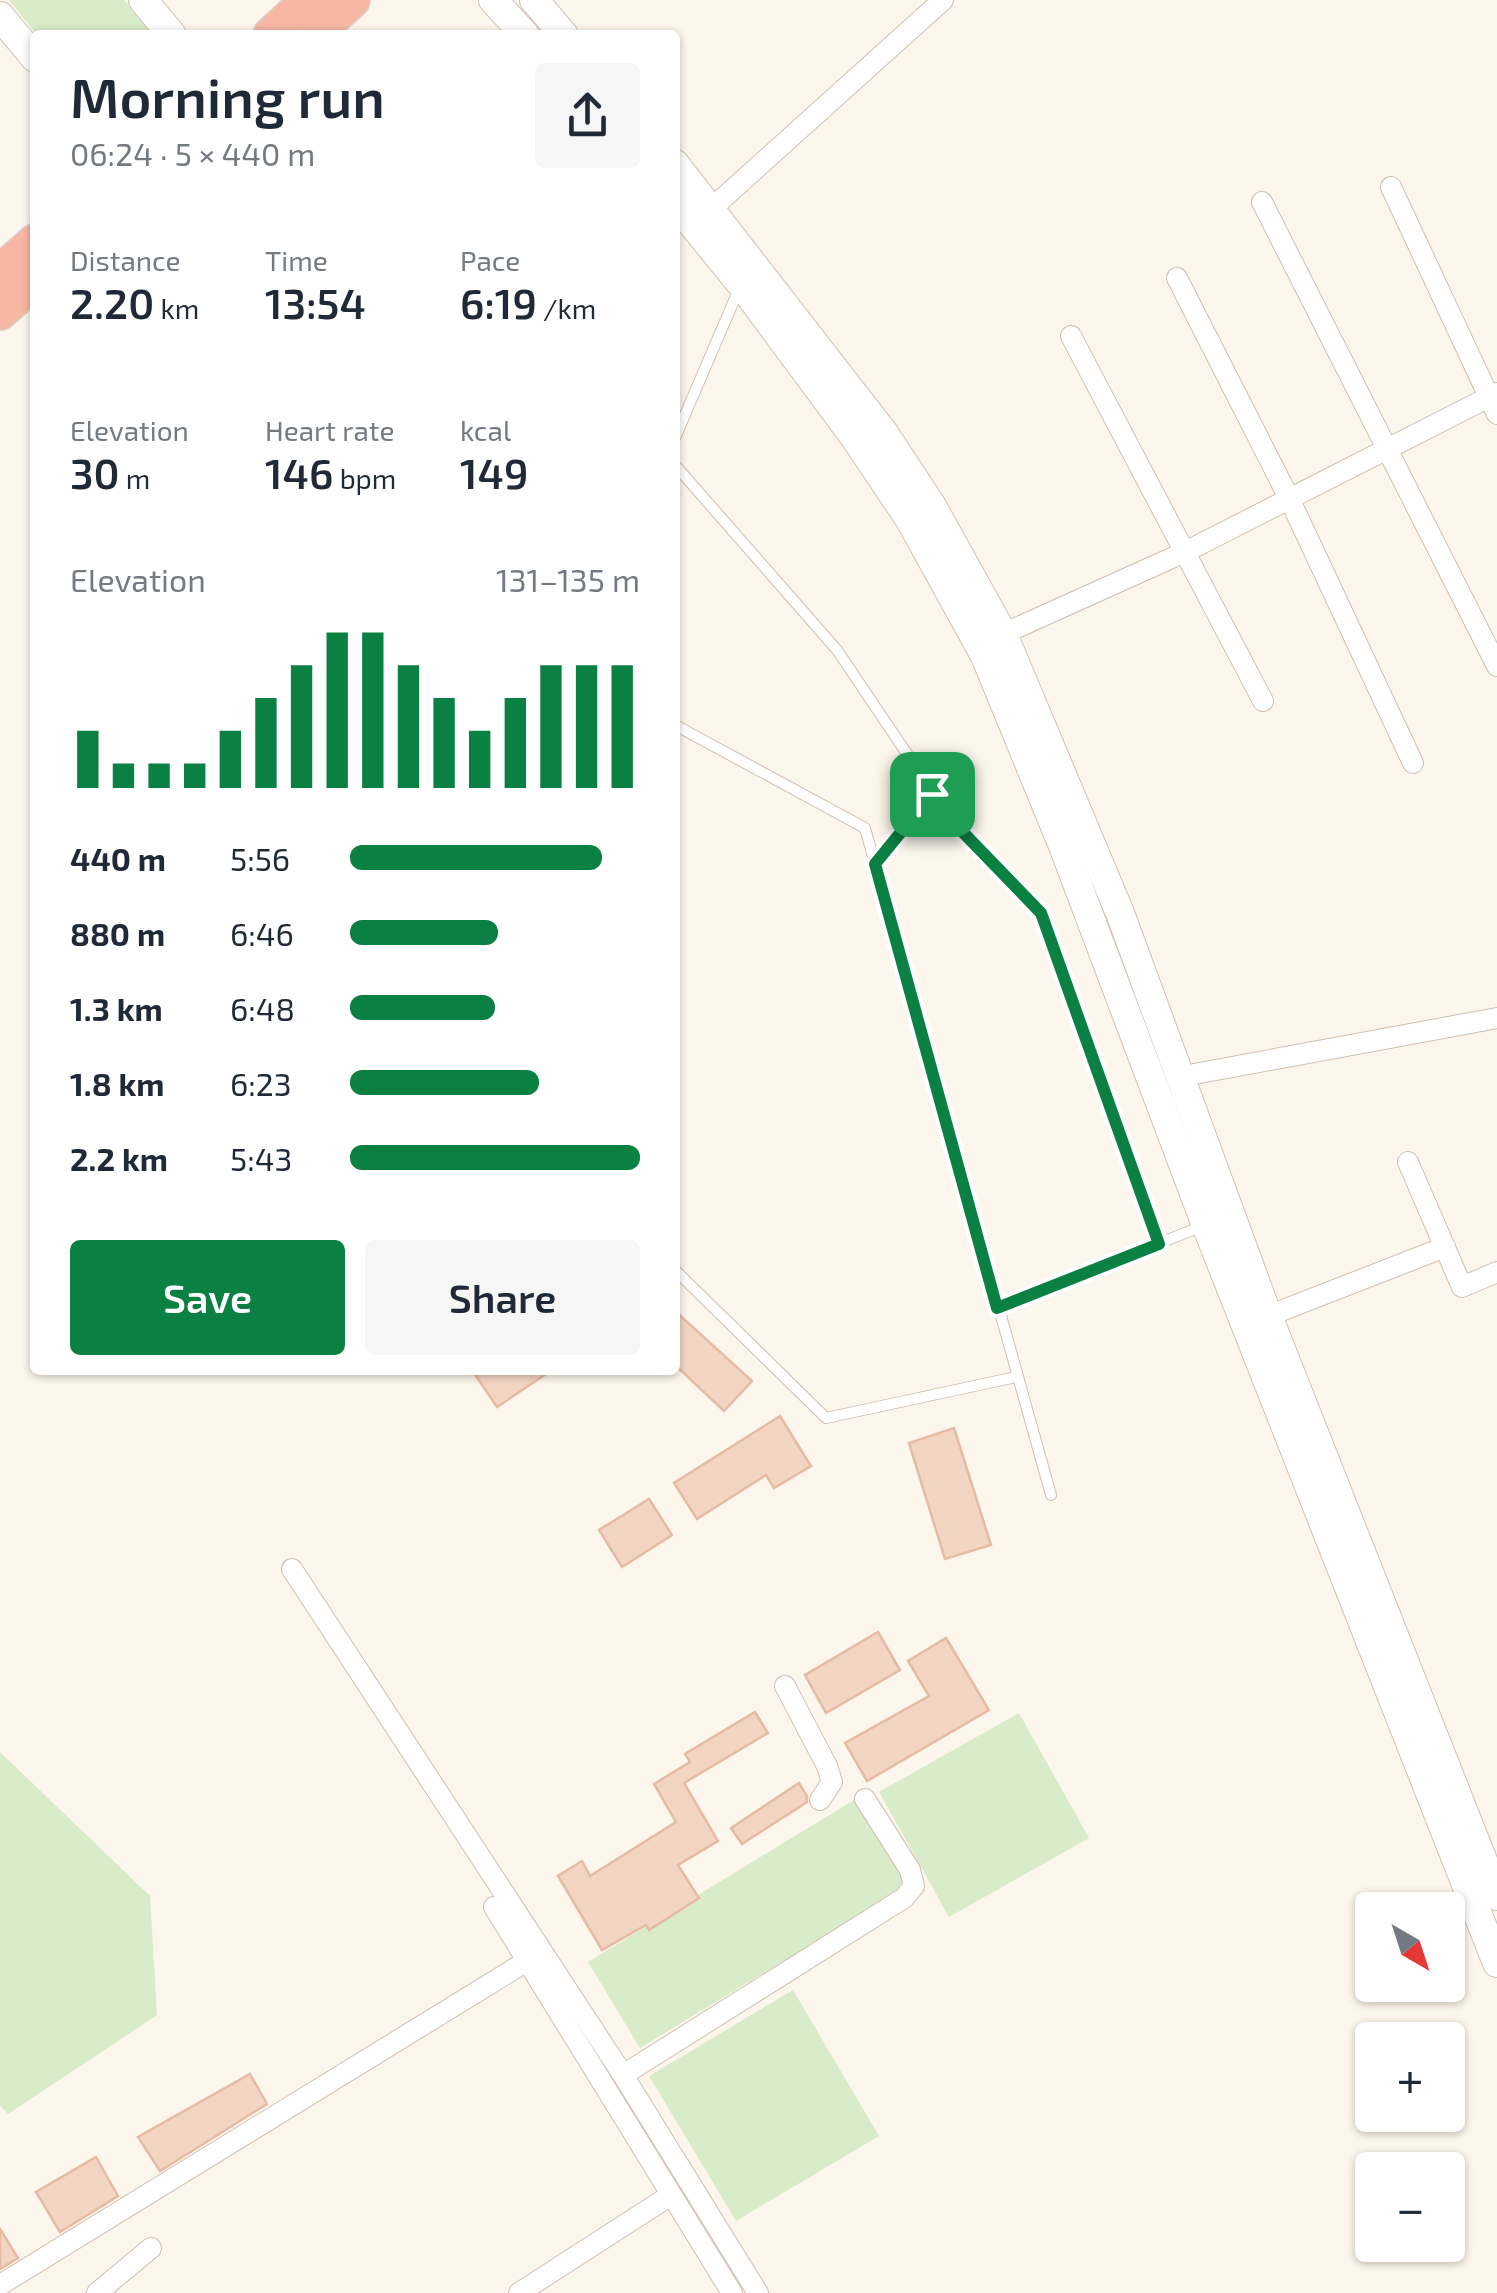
<!DOCTYPE html>
<meta charset="utf-8">
<style>
:root{--surface:#fff;--page:#f6f6f7;--text:#1f2937;--muted:#747a83;--accent:#0b8043}
body{margin:0;font-family:"Exo 2",sans-serif;background:var(--page);color:var(--text);height:100vh;display:flex;flex-direction:column;font-size:38px;white-space:nowrap}
*{box-sizing:border-box;margin:0}
p{font-size:32px;color:var(--muted)}
.icon{flex:none;width:55px;height:55px;fill:none;stroke:currentColor;stroke-width:2;stroke-linecap:round;stroke-linejoin:round}
.map{position:relative;flex:1;overflow:hidden}
.sheet{position:absolute;left:30px;top:30px;width:650px;height:1345px;display:flex;flex-direction:column;background:var(--surface);border-radius:10px;box-shadow:0 2px 8px #0004}
.sheet>*{flex:none}
.needle{width:65px;rotate:141deg}
.buttons{position:absolute;left:1355px;top:1892px;display:grid;gap:20px}
.buttons a{display:grid;place-items:center;width:110px;height:110px;border-radius:10px;background:var(--surface);box-shadow:0 2px 8px #0004;font-size:50px}
.pin{position:absolute;display:grid;place-items:center;width:85px;height:85px;color:#fff;margin:-42px;border-radius:20px;box-shadow:0 5px 15px #0006}
.round{display:grid;place-items:center;flex:none;width:105px;height:105px;border-radius:10px;background:var(--page)}
.summary{display:flex;align-items:center;justify-content:space-between;height:170px;padding:0 40px}
h1{font-size:55px;font-weight:600;line-height:75px}
.figures{display:grid;grid-template-columns:repeat(3,1fr);gap:15px;height:170px;padding:10px 40px}
.figures div{display:grid;align-content:center}
.figures b{font-size:42px;font-weight:600}
.figures small{font-size:28px;font-weight:400}
.figures p{font-size:28px}
.chart{height:280px;padding:20px 40px}
.chart p{display:flex;justify-content:space-between}
.chart svg{width:100%;height:180px;margin-top:10px;stroke:var(--accent);stroke-width:6}
.action{display:flex;gap:20px;margin-top:auto;padding:20px 40px}
.action a{flex:1;height:115px;border-radius:10px;background:var(--accent);color:#fff;font-size:40px;font-weight:600;line-height:115px;text-align:center}
.action a+a{background:var(--page);color:var(--text)}
ul{padding:0 40px;list-style:none;font-size:32px}
li{display:grid;grid-template-columns:160px 120px 1fr;align-items:center;height:75px}
li i{height:25px;border-radius:12px;background:var(--accent)}
.map>svg:first-child{display:block}
</style>
<div class="map">
<svg width="1497" height="2293" viewBox="0 0 1497 2293">
<rect width="100%" height="100%" fill="#fdf6ec"/>
<g fill="#d8ecc9">
<path d="M9,0H124L153,35H37Z"/>
<path d="M1019,1713L1089,1838L949,1917L879,1792Z"/>
<path d="M0,1752L150,1896L157,2015L8,2114L0,2106Z"/>
<path d="M854,1800L907,1886L640,2048L588,1962Z"/>
<path d="M793,1990L879,2136L736,2221L649,2076Z"/>
</g>
<g fill="#f3d5c3" stroke="#e6bba3" stroke-width="2.5">
<path d="M675,1311L752,1381L724,1411L675,1365Z"/>
<path d="M472,1370H552L497,1407Z"/>
<path d="M780,1416L811,1466L774,1488L766,1475L697,1519L674,1483Z"/>
<path d="M954,1428L991,1545L945,1559L909,1443Z"/>
<path d="M649,1499L672,1535L622,1567L599,1530Z"/>
<path d="M878,1632L900,1670L826,1713L805,1675Z"/>
<path d="M946,1638L989,1710L867,1781L845,1743L929,1696L908,1661Z"/>
<path d="M755,1712L768,1733L684,1783L718,1841L678,1865L699,1898L649,1930L646,1925L602,1950L558,1876L582,1861L590,1876L676,1822L654,1784L690,1762L685,1754Z"/>
<path d="M799,1783L807,1796V1802L742,1844L731,1828Z"/>
<path d="M250,2074L267,2104L160,2171L138,2137Z"/>
<path d="M96,2157L118,2196L60,2232L36,2192Z"/>
<path d="M0,2229L18,2258L0,2269Z"/>
</g>
<g fill="none" stroke-linecap="round" stroke-linejoin="round">
<g stroke="#d1beb0" stroke-width="12">
<g id="lane">
<path d="M675,438L739,289"/>
<path d="M675,465L837,650L953,822L1041,913L1159,1244"/>
<path d="M675,725L865,828L1051,1495"/>
<path d="M875,864L932,794"/>
<path d="M675,1270L826,1418L1016,1377"/>
<path d="M997,1308L1205,1225"/>
</g>
</g>
<g stroke="#d1beb0" stroke-width="22">
<g id="street">
<path d="M1391,187L1497,414"/>
<path d="M1262,202L1497,666"/>
<path d="M711,209L943,0"/>
<path d="M1177,278L1289,498L1413,763"/>
<path d="M1071,336L1263,701"/>
<path d="M1003,634L1185,552L1497,393"/>
<path d="M1178,1077L1497,1018"/>
<path d="M1408,1162L1462,1287L1497,1272"/>
<path d="M1268,1316L1445,1247"/>
<path d="M292,1569L623,2075L758,2293"/>
<path d="M785,1686L827,1766L832,1782L820,1800"/>
<path d="M494,1907L732,2293"/>
<path d="M623,2075L904,1898L914,1886L910,1870L865,1799"/>
<path d="M0,2285L527,1961"/>
<path d="M97,2293L151,2248"/>
<path d="M519,2293L671,2195"/>
</g>
</g>
<g stroke="#d6c0b0" stroke-width="30">
<g id="secondary">
<path d="M143,0L172,35"/>
<path d="M493,0L525,35"/>
<path d="M534,0L564,35"/>
<path d="M0,16L35,58"/>
<path d="M675,164L884,433L932,506L1003,634L1120,913L1268,1316L1497,1896"/>
<path d="M675,203L741,284L855,438L910,520L985,656L1063,846L1206,1225L1497,1963"/>
</g>
</g>
<g stroke="#dad1cd" stroke-width="38">
<g id="highway">
<path d="M271,35L309,0"/>
<path d="M313,35L352,0"/>
<path d="M0,273L35,242"/>
<path d="M0,312L35,281"/>
</g>
</g>
<use href="#lane" stroke="#fff" stroke-width="10"/>
<use href="#street" stroke="#fff" stroke-width="20"/>
<use href="#secondary" stroke="#fff" stroke-width="28"/>
<use href="#highway" stroke="#f7b7a3" stroke-width="35"/>
</g>
<g fill="none" stroke-linecap="round" stroke-linejoin="round">
<g stroke="#fff" stroke-width="20">
<path id="route" d="M932,794L953,822L1041,913L1159,1244L997,1308L875,864Z"/>
</g>
<use href="#route" stroke="#0b8043" stroke-width="12"/>
</g>
</svg>
<div class="buttons">
<a><svg class="needle" viewBox="-14 -14 28 28"><path d="M0-13l5 13h-10z" fill="#e53935"/><path d="M0 13l5-13h-10z" fill="#747a83"/></svg></a>
<a>+</a>
<a>−</a>
</div>
<div class="pin" style="left:932px;top:794px;background:#1e9e55"><svg class="icon" aria-label="arrive" viewBox="0 0 24 24"><path d="M6 21V4h12l-3 4 3 4H6"/></svg></div>
<section class="sheet">
<div class="summary"><div><h1>Morning run</h1><p>06:24 · 5 × 440 m</p></div><a class="round"><svg class="icon" aria-label="share" viewBox="0 0 24 24"><path d="M12 15V3M7 8l5-5 5 5M5 13v7h14v-7"/></svg></a></div>
<div class="figures">
<div><p>Distance</p><b>2.20<small> km</small></b></div>
<div><p>Time</p><b>13:54</b></div>
<div><p>Pace</p><b>6:19<small> /km</small></b></div>
</div>
<div class="figures">
<div><p>Elevation</p><b>30<small> m</small></b></div>
<div><p>Heart rate</p><b>146<small> bpm</small></b></div>
<div><p>kcal</p><b>149</b></div>
</div>
<div class="chart"><p><span>Elevation</span>131–135 m</p>
<svg viewBox="0 0 160 44" preserveAspectRatio="none"><path d="M5 44V30M15 44V38M25 44V38M35 44V38M45 44V30M55 44V22M65 44V14M75 44V6M85 44V6M95 44V14M105 44V22M115 44V30M125 44V22M135 44V14M145 44V14M155 44V14"/></svg>
</div>
<ul>
<li><b>440 m</b>5:56<i style="width:87%"></i></li>
<li><b>880 m</b>6:46<i style="width:51%"></i></li>
<li><b>1.3 km</b>6:48<i style="width:50%"></i></li>
<li><b>1.8 km</b>6:23<i style="width:65%"></i></li>
<li><b>2.2 km</b>5:43<i style="width:100%"></i></li>
</ul>
<div class="action"><a>Save</a><a>Share</a></div>
</section>
</div>
